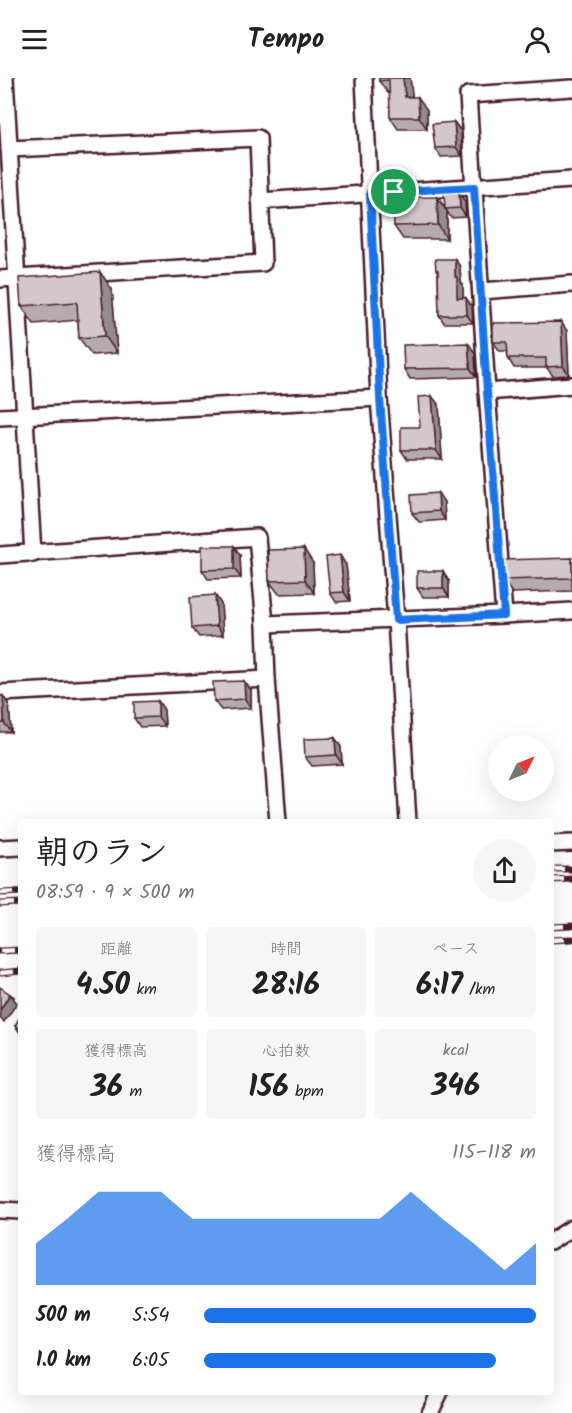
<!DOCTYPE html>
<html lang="ja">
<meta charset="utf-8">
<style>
:root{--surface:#fff;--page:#f6f6f6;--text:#222;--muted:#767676;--accent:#1a73e8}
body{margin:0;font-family:Kalam,"Klee One",sans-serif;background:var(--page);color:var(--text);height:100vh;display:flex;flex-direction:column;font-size:22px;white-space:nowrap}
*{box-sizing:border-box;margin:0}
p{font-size:20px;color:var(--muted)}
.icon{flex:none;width:33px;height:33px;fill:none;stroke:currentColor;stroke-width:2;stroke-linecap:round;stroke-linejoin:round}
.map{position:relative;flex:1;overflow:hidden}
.sheet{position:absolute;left:18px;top:741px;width:536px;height:576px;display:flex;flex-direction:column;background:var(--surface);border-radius:6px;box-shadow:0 6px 24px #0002}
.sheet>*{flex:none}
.needle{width:39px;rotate:47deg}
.tools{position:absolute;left:488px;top:657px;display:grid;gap:12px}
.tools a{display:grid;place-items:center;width:66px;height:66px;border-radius:50%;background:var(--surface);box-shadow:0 6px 24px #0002;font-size:30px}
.pin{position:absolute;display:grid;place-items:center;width:51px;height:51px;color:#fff;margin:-26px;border:3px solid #fff;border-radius:50%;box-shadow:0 2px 6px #0007}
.round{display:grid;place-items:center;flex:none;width:63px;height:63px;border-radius:32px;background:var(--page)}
.summary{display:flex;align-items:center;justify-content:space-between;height:102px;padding:0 18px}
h1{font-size:33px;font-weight:700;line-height:45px}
.figures{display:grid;grid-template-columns:repeat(3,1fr);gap:9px;height:102px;padding:6px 18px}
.figures div{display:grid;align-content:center;border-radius:6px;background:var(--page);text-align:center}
.figures b{font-size:30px;font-weight:700}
.figures small{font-size:16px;font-weight:400}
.figures p{font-size:16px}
.chart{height:168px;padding:12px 18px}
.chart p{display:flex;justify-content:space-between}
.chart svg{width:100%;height:108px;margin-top:6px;fill:var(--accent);opacity:.7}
ul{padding:0 18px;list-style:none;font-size:20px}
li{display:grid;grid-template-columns:96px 72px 1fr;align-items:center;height:45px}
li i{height:15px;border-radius:8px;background:var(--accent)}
header{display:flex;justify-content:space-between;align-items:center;height:78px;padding:0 18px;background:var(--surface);font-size:27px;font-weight:700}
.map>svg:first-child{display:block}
</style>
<header><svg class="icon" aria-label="menu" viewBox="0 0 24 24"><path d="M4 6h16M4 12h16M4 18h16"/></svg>Tempo<svg class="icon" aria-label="person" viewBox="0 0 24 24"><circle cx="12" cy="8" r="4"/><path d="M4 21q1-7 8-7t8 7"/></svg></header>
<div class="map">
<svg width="572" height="1335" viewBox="0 0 572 1335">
<rect width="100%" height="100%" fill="#fff"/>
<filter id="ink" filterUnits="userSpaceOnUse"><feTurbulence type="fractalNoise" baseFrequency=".0167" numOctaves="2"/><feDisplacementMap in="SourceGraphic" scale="12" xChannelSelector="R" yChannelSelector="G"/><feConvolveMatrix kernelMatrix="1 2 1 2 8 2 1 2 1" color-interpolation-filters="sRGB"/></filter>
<g filter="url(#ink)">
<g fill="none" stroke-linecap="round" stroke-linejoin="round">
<g stroke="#4a1f2b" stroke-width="20">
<g id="minor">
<path d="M5,0L33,476"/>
<path d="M364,0L379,320L396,542L408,744"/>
<path d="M260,123L572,102"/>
<path d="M0,201L263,185L258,60L9,71"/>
<path d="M481,213L572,206"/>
<path d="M487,314L572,307"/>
<path d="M0,339L379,320"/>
<path d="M0,477L257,459L265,546L267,601L278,744"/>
<path d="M504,537L487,314L468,17L572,10"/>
<path d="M265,546L504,537L572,533"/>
<path d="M0,615L267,601"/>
<path d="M550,766L572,765"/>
<path d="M0,770L21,769"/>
<path d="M0,1132L21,1133"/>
<path d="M550,1164L572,1150"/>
<path d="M430,1335L440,1314"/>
</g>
</g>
<path stroke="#4a1f2b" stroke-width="2" stroke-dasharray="4.5 4.5" stroke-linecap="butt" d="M11,917L21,924"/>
<use href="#minor" stroke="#fff" stroke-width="15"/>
<g stroke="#4a1f2b" stroke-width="7">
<g id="rail">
<path d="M550,791H572"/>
<path d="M550,802L572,801"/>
<path d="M0,815L21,814"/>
<path d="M0,826L21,825"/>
<path d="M550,849L572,848"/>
<path d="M550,862L572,861"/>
<path d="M0,873L21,872"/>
<path d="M0,895L21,893"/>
</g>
</g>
<use href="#rail" stroke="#fff" stroke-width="4.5" stroke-dasharray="14" stroke-linecap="butt"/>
</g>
<g fill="#b5abaf" stroke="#4a1f2b" stroke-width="1.5">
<path d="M379,0H410L412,19L427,32V51H398L390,39V15H388L379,3Z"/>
<path d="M454,44L461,53L462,78L441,79L435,70Z"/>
<path d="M459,115L465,124L466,139L451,140L447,133V161H403L394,148L437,119L445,129Z"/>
<path d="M455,181L460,189L461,204L463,207V220H466L472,229L473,245H444L439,237L438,196L436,192Z"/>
<path d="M112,211L117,275L92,277L79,260L78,242L34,246L21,228Z"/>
<path d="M561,244L567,253L569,297L553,298L547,290H514L508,280L507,273H500L493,264Z"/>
<path d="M468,265L475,275L476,299L410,301L404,291Z"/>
<path d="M439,327L442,381H407L401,372Z"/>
<path d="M444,424L445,442L419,444L412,435Z"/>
<path d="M240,477L241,500L208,501L202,492Z"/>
<path d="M572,480V513L512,515L503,502Z"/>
<path d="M313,485L314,515L279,516L269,503Z"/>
<path d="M346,487L350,523L336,524L330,515Z"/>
<path d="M443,493L449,503V519H423L417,510Z"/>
<path d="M215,517L221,526L223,557L199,559L192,550Z"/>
<path d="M244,603L251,612V630L221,632L214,623Z"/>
<path d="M0,618H3L9,627L11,654H0Z"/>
<path d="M158,623L164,632L165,648L140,649L134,640Z"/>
<path d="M335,660L341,669L342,686L312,688L305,679Z"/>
<path d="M21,937V956L15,948Z"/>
</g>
<g fill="#938b8e" stroke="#4a1f2b" stroke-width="1.5">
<path d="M403,0H410L414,32L405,19Z"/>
<path d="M418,19L427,32V51L419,39Z"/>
<path d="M454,44L461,53L462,78L456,69Z"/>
<path d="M459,115L465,124L466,139L460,130Z"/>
<path d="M437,119L447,133V161L438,147Z"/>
<path d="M455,181L460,189L461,204L463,207V229L457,220L455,199Z"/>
<path d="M100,194L112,211L117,275L105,258Z"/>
<path d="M466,220L472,229L473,245L467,237Z"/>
<path d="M561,244L567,253L569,297L563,288Z"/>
<path d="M468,265L475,275L476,299L470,290Z"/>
<path d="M432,318L439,327L442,381L436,372Z"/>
<path d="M438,415L444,424L445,442L439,433Z"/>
<path d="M234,468L240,477L241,500L234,491Z"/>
<path d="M304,471L313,485L314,515L305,502Z"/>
<path d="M340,477L346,487L350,523L344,514Z"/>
<path d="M443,493L449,503V519L443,510Z"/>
<path d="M215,517L221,526L223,557L217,548Z"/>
<path d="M244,603L251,612V630L245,621Z"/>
<path d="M3,618L9,627L11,654L4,645Z"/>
<path d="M158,623L164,632L165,648L158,639Z"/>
<path d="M335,660L341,669L342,686L336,677Z"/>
<path d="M10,916L17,925L4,944L0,939V932Z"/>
</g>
<g fill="#d2c7cb" stroke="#4a1f2b" stroke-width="1.5">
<path d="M379,0H403L405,19H418L419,39H390L389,2L379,3Z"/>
<path d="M454,44L456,69L435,70L432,46Z"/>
<path d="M444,115H459L460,130L445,131Z"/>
<path d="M393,119H437L438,147L394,148Z"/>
<path d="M435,181H455V199H457V220H466L467,237H439L438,192H436Z"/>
<path d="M100,194L105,258L79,260L77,224L21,228L19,200Z"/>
<path d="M561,244L563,288L546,289V280H508L507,264H493V245Z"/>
<path d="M468,265L470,290L404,291L403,267Z"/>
<path d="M432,318L436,372H401V349H420L418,319Z"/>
<path d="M438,415L439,433L412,435L411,417Z"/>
<path d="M202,468H234V491L202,492Z"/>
<path d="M304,471L305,502L269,503L268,472Z"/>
<path d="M340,477L344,514L330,515L326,479Z"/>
<path d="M572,480V500L503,502L501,482Z"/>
<rect x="417" y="493" width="26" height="17"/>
<path d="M215,517L217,548L192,550L190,519Z"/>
<path d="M244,603L245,621L214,623L213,604Z"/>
<path d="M0,618H3L4,645H0Z"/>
<path d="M158,623V639L134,640V624Z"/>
<path d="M335,660L336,677L305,679L304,661Z"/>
<path d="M0,909L10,916L0,932Z"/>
<path d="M21,937V951L15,948Z"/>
</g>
</g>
<g fill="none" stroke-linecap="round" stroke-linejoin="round" filter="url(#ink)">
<g stroke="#fff" stroke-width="12">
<path id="route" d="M474,109L487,314L504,537L396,542L380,320L370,115Z"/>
</g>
<use href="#route" stroke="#1a73e8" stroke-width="8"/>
</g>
</svg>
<div class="tools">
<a><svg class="needle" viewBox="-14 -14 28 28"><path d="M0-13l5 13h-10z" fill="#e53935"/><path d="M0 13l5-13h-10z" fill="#767676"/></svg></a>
</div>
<div class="pin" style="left:394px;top:114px;background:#1e9e55"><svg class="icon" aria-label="arrive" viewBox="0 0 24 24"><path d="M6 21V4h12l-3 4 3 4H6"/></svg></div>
<section class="sheet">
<div class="summary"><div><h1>朝のラン</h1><p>08:59 · 9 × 500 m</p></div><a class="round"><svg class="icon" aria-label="share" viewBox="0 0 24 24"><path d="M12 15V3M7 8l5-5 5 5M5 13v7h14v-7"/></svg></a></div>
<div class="figures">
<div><p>距離</p><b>4.50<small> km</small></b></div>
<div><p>時間</p><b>28:16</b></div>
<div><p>ペース</p><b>6:17<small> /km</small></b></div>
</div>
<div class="figures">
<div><p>獲得標高</p><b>36<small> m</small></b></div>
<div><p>心拍数</p><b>156<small> bpm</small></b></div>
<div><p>kcal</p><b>346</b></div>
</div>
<div class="chart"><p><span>獲得標高</span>115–118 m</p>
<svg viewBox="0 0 160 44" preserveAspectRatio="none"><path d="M0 44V27L10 17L20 6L30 6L40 6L50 17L60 17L70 17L80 17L90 17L100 17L110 17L120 6L130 17L140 27L150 38L160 27V44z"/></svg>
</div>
<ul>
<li><b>500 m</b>5:54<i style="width:100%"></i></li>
<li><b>1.0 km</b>6:05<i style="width:88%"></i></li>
</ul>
</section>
</div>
